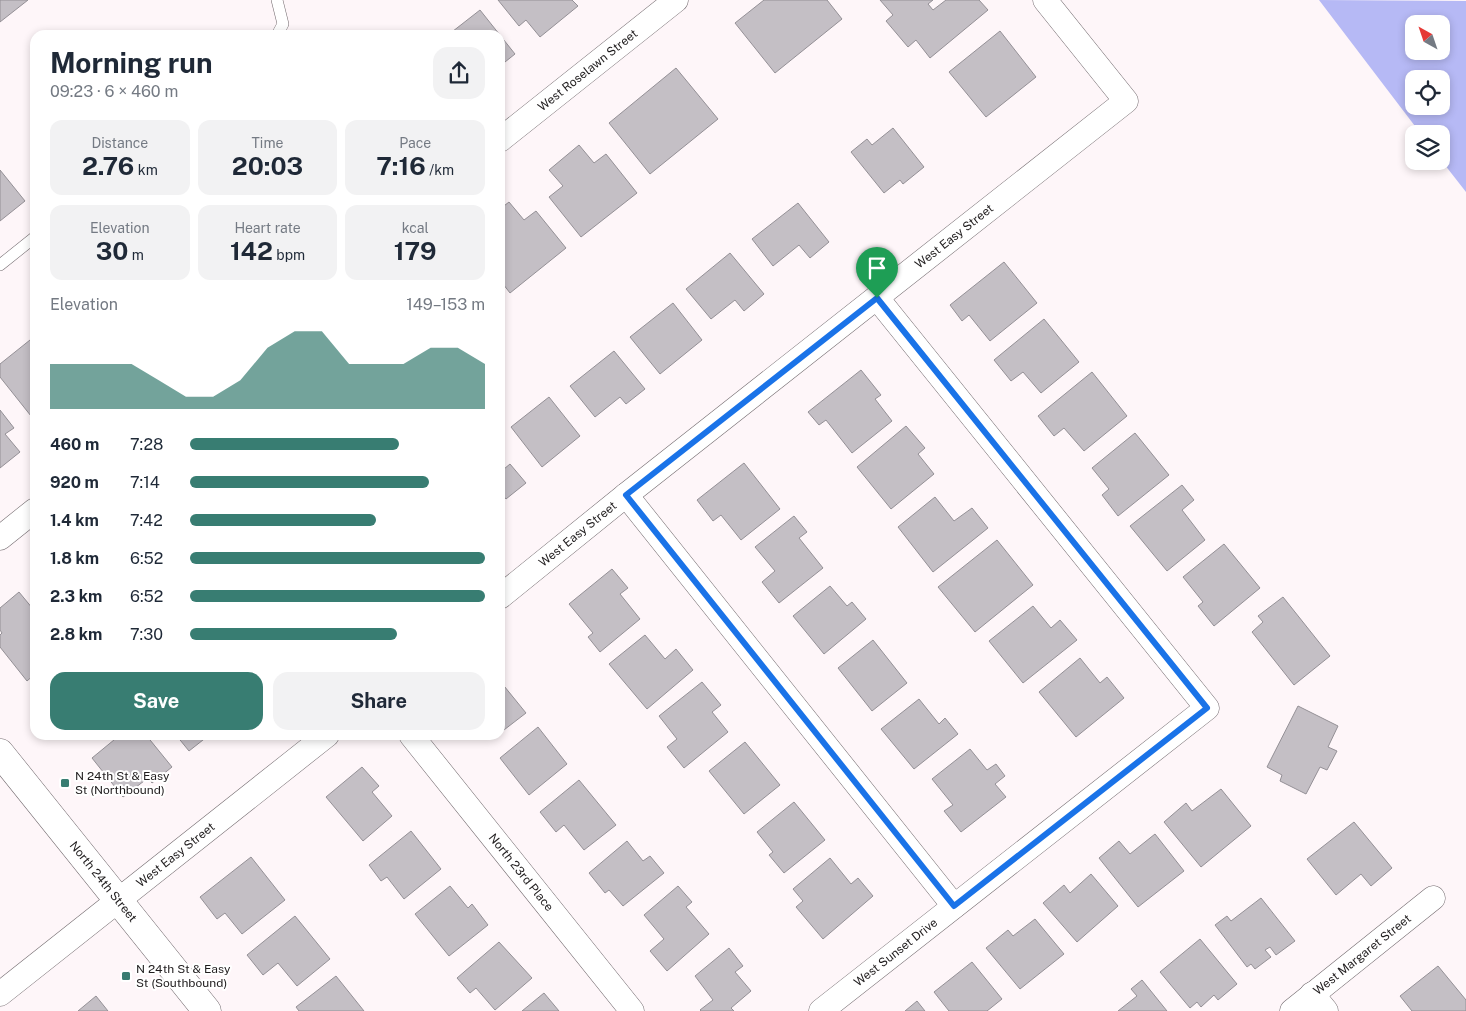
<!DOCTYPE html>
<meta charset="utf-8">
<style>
:root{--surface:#fff;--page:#f2f2f3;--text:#1f2937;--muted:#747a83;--accent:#387d72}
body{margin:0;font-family:"Public Sans",sans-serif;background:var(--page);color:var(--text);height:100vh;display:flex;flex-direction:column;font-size:19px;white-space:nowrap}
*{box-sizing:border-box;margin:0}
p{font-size:16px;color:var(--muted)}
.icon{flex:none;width:28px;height:28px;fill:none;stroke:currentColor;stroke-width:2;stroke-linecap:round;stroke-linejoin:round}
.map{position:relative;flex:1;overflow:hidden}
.panel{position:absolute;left:30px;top:30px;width:475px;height:710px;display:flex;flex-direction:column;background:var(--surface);border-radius:15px;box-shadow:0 2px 8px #0003}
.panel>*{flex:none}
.needle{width:32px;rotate:320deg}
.controls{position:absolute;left:1405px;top:15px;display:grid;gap:10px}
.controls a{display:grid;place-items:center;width:45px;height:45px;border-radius:10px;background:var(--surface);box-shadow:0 2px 8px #0003;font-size:25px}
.pin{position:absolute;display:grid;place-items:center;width:42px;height:42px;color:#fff;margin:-51px -21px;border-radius:50% 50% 50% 0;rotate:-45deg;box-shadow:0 0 5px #0007}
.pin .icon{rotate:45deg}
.round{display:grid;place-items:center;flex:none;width:52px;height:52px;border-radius:15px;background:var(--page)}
.headline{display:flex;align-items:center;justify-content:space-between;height:85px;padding:0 20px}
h1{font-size:28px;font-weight:700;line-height:38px}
.figures{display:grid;grid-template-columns:repeat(3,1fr);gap:8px;height:85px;padding:5px 20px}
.figures div{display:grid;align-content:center;border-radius:12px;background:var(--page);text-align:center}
.figures b{font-size:25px;font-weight:700}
.figures small{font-size:14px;font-weight:400}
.figures p{font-size:14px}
.chart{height:140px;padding:10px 20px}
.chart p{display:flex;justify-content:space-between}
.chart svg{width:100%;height:90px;margin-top:5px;fill:var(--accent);opacity:.7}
.button{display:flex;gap:10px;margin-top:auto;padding:10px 20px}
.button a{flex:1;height:58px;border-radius:15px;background:var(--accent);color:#fff;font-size:20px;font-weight:700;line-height:58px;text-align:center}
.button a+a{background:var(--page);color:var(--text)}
ul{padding:0 20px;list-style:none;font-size:16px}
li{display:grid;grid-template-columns:80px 60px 1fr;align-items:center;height:38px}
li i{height:12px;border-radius:6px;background:var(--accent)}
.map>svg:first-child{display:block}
</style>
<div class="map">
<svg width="1466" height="1011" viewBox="0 0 1466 1011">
<rect width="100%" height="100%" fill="#fef6f9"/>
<path fill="#b6b9f5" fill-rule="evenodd" d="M1319,0L1466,1V192L1441,160V134H1421ZM1414,24H1441V51H1414ZM1414,79H1441V106H1414Z"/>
<g fill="#c4bfc5" stroke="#949096">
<path d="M0,0H28L0,22Z"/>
<path d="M498,0H572L578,6L540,37L526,20L519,26Z"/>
<path d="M764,0H827L842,19L775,73L735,23Z"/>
<path d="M880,0H933L928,4L933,10L946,0H979L988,10L930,58L916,40L908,47L886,21L893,15Z"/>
<path d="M480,10L515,54L500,66V35H448Z"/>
<path d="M1000,31L1036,77L986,117L949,72Z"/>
<path d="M676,68L718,119L650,174L609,123Z"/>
<path d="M893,128L924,167L903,184L900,180L884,193L851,152L867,139L872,145Z"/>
<path d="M579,145L594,163L606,154L637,193L581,237L549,197L563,186L549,170Z"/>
<path d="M0,170L25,201L0,221Z"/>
<path d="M509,202L524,220L536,211L566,248L510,293L500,280V209Z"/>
<path d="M798,203L829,242L810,258L799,245L773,266L752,239Z"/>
<path d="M730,253L764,294L744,311L735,300L711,319L686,289Z"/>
<path d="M1004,262L1037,303L990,341L969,315L962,321L950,305Z"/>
<path d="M673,303L702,340L660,374L630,337Z"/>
<path d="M1044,319L1079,362L1041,393L1023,372L1011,381L994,360Z"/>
<path d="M35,336V413L31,416L0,377V364Z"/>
<path d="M614,351L645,389L626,404L620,397L595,417L570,386Z"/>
<path d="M861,370L881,395L875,399L892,421L852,453L826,420L819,425L808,412Z"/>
<path d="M1092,372L1127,416L1084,451L1064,428L1054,436L1038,416Z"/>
<path d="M549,397L580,436L542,467L511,427Z"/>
<path d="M0,410L14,428L5,434L20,452L0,468Z"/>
<path d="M906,426L925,448L918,454L934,474L891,509L857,467Z"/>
<path d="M1135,433L1169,475L1118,516L1102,495L1109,489L1092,468Z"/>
<path d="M744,463L780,509L741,540L721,515L713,521L697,500Z"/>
<path d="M510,464L526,483L506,499L500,492V465L504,469Z"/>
<path d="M1182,485L1194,500L1182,510L1205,540L1167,571L1130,526Z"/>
<path d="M935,497L954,521L972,508L988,528L933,572L898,527Z"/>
<path d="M794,516L807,532L799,538L823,568L779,603L762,582L775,571L755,547Z"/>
<path d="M997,540L1033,585L975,632L938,587Z"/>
<path d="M1224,544L1260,588L1214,626L1198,606L1203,602L1183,577Z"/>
<path d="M612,569L628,588L620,594L640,619L600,652L588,637L593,633L569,604Z"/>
<path d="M830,586L847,606L852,602L866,619L824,654L793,616Z"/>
<path d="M19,592L33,609L35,607V674L27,681L0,647V635L2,633L0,630V608Z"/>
<path d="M1283,597L1330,656L1294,685L1252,632L1263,622L1258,616Z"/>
<path d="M1033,606L1051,628L1060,620L1077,640L1023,683L989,641Z"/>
<path d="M645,635L665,659L676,649L693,670L647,709L609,664Z"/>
<path d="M873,640L907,683L872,711L838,668Z"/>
<path d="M1080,658L1100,683L1107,677L1124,698L1076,737L1039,692Z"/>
<path d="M500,681L526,713L500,733Z"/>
<path d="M702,682L721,705L712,712L728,732L684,768L667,747L677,739L659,716Z"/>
<path d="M919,699L939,724L945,718L958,734L914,769L881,729Z"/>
<path d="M1298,706L1338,726L1328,747L1337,751L1327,770L1320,767L1306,794L1280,781L1282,775L1267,767Z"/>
<path d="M538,727L567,764L529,795L500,758Z"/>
<path d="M120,735H146L172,767L152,783L148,778L123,797L92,758Z"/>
<path d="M176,735H207L208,736L189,751Z"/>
<path d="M745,742L780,785L744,814L709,771Z"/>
<path d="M970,749L987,770L996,764L1005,776L995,784L1006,797L961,832L944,811L953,805L932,779Z"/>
<path d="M362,767L379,786L372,792L392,816L363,841L326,797Z"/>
<path d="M579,780L616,825L584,850L564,825L556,832L540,812Z"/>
<path d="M1221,789L1251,826L1201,867L1164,822L1186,803L1192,811Z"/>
<path d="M794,802L825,840L784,873L769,855L773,852L757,832Z"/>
<path d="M1354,822L1392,868L1371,886L1361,874L1336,895L1307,859Z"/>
<path d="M411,831L441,869L404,899L387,877L381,881L369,865Z"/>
<path d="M1155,834L1184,871L1138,907L1099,858L1119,841L1130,854Z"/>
<path d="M627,841L643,861L650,856L664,873L623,906L609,890L605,893L589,873Z"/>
<path d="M251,857L285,900L242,934L225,913L217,919L200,897Z"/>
<path d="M830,858L851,884L858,878L873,896L823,939L796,907L803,901L793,889Z"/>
<path d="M1091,874L1118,906L1077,942L1043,903L1064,885L1070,893Z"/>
<path d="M450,886L468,908L472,904L488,925L449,956L415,914Z"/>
<path d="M678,886L692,902L686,907L709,934L667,971L650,951L664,939L644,915Z"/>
<path d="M1261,898L1295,941L1276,955L1270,947L1265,950L1271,957L1255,969L1251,964L1247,967L1215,925L1227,916L1231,921Z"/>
<path d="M295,916L330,959L297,986L278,963L263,975L247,955Z"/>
<path d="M1035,919L1064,954L1020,989L986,948L1008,930L1013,936Z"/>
<path d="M1200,939L1237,984L1218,1000L1214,995L1201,1007L1197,1002L1190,1008L1160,972Z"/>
<path d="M499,942L532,978L495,1010L476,988L470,993L457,978Z"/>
<path d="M729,948L743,966L735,972L751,991L731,1008L734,1011H701L700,1010L713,1000L695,976Z"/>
<path d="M972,962L1002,999L987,1011H949L934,992Z"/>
<path d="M1438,966L1466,1000V1011H1412L1400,996Z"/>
<path d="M336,976L364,1011H299L296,1007Z"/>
<path d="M1142,980L1167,1011H1118L1137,996L1131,989Z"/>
<path d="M544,993L559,1011H522Z"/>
<path d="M96,996L108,1011H78Z"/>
<path d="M917,1001L925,1011H905Z"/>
</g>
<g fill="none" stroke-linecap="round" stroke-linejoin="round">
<g stroke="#736b6f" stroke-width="12">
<g id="service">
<path d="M277,0L283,24L277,35"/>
<path d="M0,265L35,237"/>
</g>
</g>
<g stroke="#736b6f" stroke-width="25">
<g id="minor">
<path id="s1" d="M500,140L676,0"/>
<path d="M626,495L954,906"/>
<path d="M0,538L35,510"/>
<path id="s2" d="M500,597L626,495L1126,101L1045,0"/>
<path id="s3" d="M411,735L632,1011"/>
<path id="s4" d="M0,994L327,735"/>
<path d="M1312,994L1326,1011"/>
<path id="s5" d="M821,1011L1207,708L877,298"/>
<path id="s6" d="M1292,1011L1433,898"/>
</g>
</g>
<g stroke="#736b6f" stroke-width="29">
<g id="tertiary">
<path id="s7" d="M0,753L207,1011"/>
</g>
</g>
<use href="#service" stroke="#fff" stroke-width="11"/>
<use href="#minor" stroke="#fff" stroke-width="24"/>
<use href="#tertiary" stroke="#fff" stroke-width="28"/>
</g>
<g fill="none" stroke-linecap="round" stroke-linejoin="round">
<g stroke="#fff" stroke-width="10">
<path id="route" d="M877,298L1207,708L954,906L626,495Z"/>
</g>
<use href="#route" stroke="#1a73e8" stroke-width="6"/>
</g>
<g fill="#387d72" stroke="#fff" stroke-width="2">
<rect x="60" y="778" width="10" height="10" rx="2.5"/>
<rect x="121" y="971" width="10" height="10" rx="2.5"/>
</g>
<g text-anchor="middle" stroke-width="4" stroke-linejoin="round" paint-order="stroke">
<g font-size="12" fill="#1f1c1d" stroke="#fff">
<text dy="4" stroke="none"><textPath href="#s1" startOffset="112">West Roselawn Street</textPath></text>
<text dy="4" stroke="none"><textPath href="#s2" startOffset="580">West Easy Street</textPath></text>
<text dy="4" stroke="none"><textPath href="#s2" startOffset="100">West Easy Street</textPath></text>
<text dy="4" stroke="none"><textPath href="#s4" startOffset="224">West Easy Street</textPath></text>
<text dy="4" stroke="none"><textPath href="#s3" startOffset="176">North 23rd Place</textPath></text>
<text dy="4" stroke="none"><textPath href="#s7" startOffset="165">North 24th Street</textPath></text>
<text dy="4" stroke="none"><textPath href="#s5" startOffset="95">West Sunset Drive</textPath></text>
<text dy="4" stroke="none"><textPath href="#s6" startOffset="90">West Margaret Street</textPath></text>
</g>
<g font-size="12" fill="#1f1c1d" stroke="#fff" text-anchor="start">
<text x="75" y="780">N 24th St &amp; Easy<tspan x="75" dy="14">St (Northbound)</tspan></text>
<text x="136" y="973">N 24th St &amp; Easy<tspan x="136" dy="14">St (Southbound)</tspan></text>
</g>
</g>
</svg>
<div class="controls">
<a><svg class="needle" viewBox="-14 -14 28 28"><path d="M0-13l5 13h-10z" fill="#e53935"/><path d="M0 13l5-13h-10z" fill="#747a83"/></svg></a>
<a><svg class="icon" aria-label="locate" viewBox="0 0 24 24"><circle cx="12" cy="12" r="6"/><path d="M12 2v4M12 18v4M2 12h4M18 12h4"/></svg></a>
<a><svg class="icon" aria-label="layers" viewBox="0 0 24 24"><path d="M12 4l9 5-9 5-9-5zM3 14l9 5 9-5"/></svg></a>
</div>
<div class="pin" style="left:877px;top:298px;background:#1e9e55"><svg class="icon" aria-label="arrive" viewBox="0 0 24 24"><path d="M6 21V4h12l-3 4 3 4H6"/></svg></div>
<section class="panel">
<div class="headline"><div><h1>Morning run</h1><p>09:23 · 6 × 460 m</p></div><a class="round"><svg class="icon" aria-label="share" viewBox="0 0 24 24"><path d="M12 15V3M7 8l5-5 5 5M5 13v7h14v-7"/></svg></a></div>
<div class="figures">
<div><p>Distance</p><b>2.76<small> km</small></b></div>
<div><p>Time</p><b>20:03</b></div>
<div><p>Pace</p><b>7:16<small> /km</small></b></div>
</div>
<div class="figures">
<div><p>Elevation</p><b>30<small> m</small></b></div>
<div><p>Heart rate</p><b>142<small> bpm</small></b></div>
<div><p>kcal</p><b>179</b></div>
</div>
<div class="chart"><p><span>Elevation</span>149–153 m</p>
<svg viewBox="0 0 160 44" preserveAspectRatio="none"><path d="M0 44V22L10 22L20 22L30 22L40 30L50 38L60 38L70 30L80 14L90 6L100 6L110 22L120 22L130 22L140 14L150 14L160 22V44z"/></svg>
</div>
<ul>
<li><b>460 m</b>7:28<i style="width:71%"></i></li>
<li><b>920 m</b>7:14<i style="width:81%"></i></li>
<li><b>1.4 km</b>7:42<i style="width:63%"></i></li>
<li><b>1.8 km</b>6:52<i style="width:100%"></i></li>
<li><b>2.3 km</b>6:52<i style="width:100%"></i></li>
<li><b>2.8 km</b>7:30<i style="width:70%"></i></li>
</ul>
<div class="button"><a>Save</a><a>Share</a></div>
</section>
</div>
